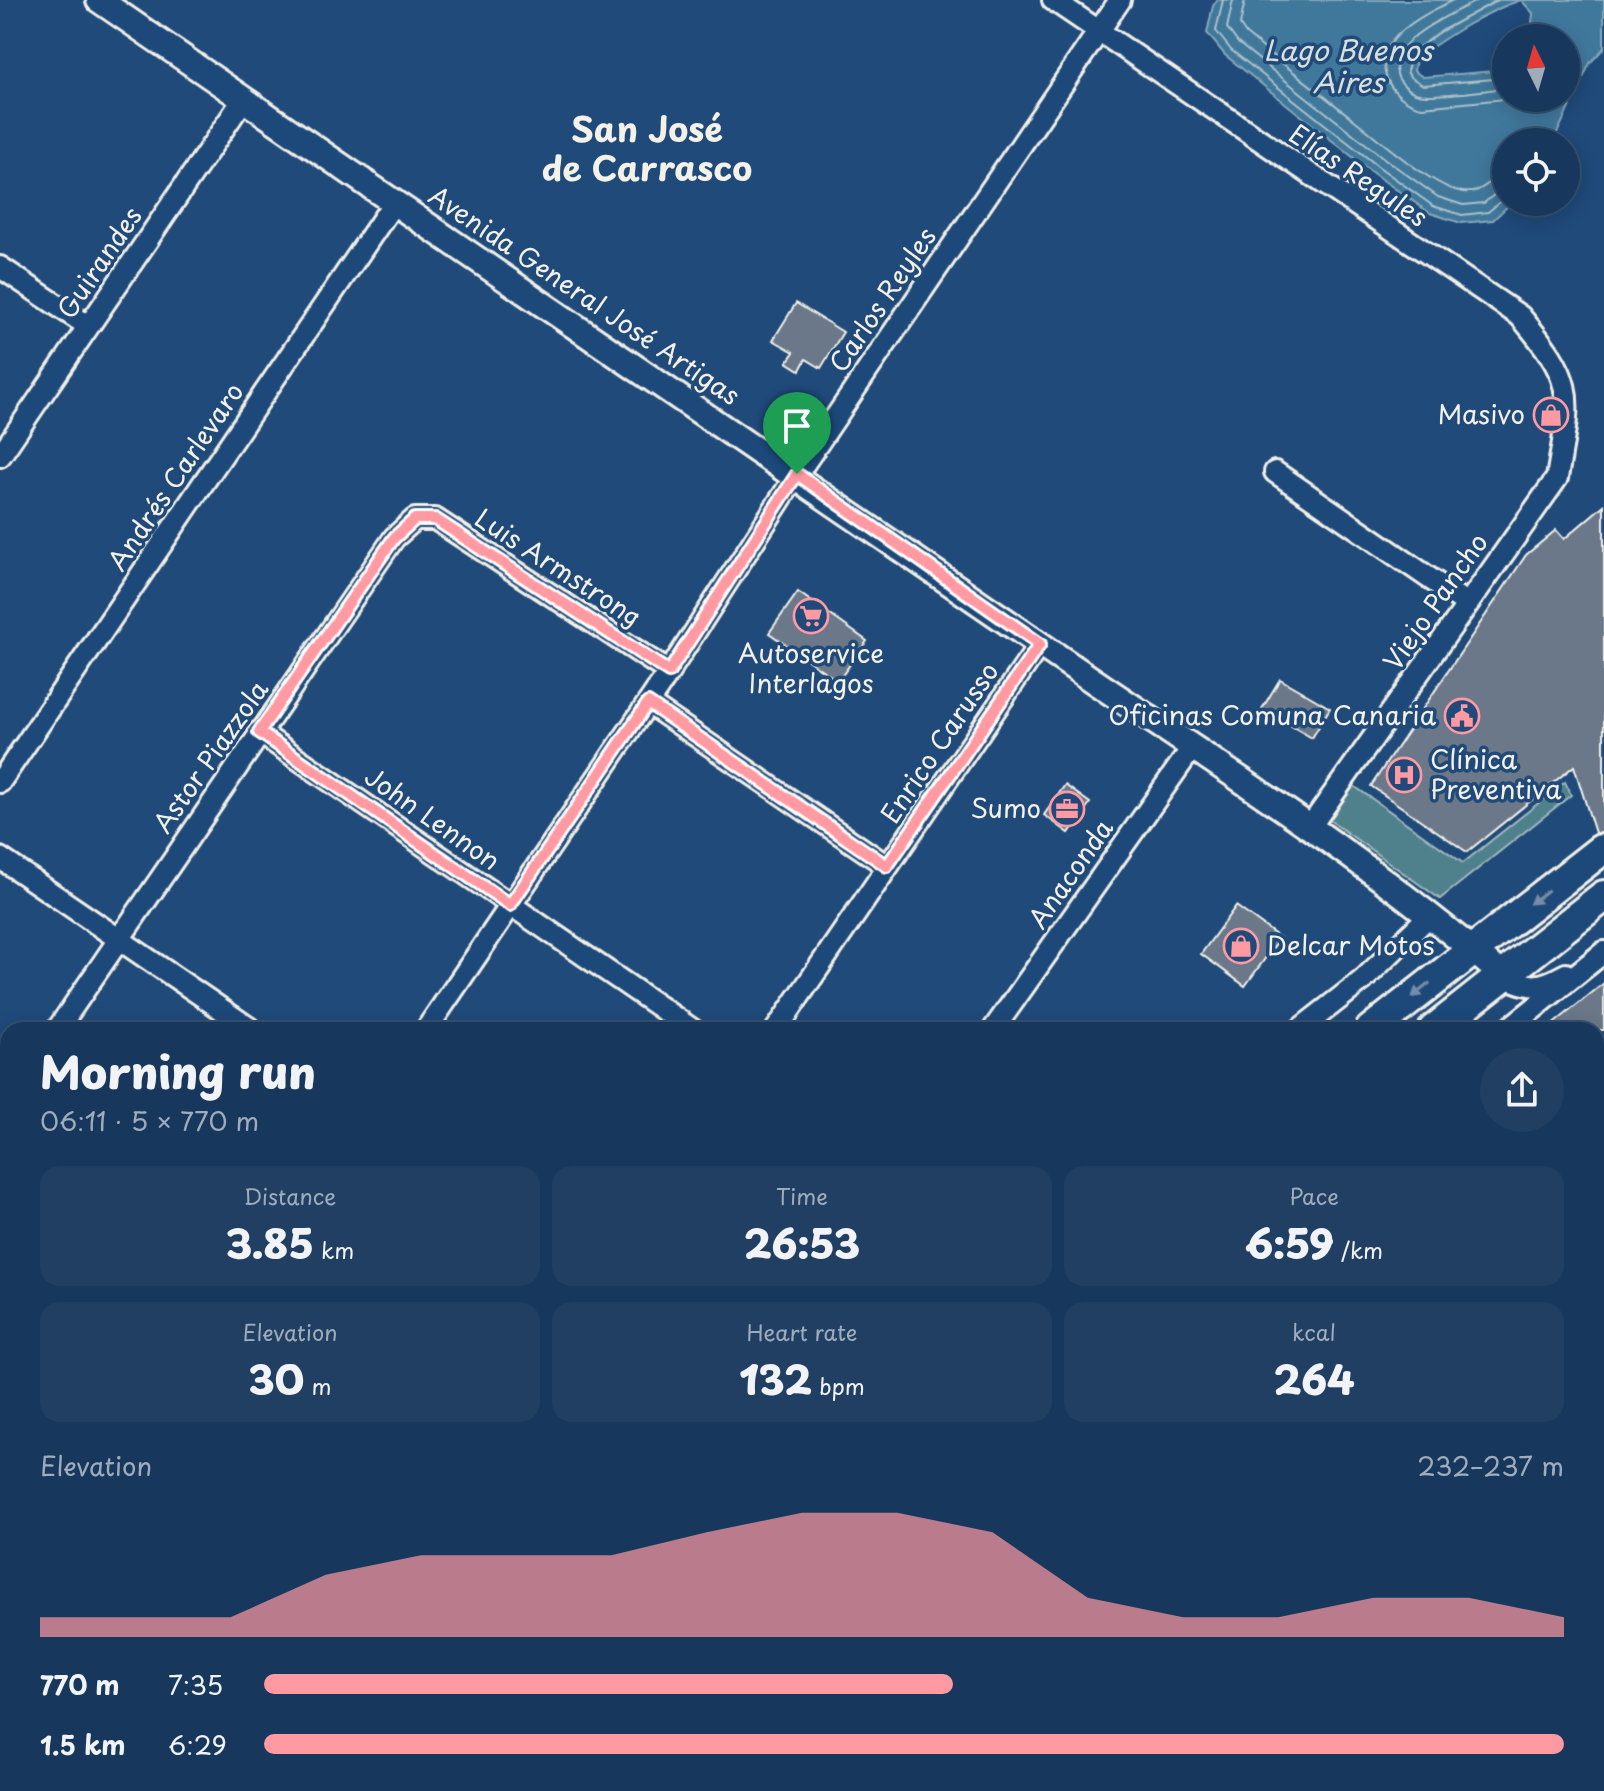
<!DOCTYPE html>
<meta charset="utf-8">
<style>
:root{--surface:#17385c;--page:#203f62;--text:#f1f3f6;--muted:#9eacbb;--line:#365272;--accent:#ff9aa2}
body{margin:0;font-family:"Playpen Sans",sans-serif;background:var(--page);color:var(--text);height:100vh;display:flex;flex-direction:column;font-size:30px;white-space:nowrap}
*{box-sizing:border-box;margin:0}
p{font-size:26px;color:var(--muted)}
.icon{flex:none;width:44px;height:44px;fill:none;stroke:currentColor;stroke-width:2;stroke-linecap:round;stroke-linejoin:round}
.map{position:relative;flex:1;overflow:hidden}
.details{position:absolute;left:0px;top:1022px;width:1604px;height:770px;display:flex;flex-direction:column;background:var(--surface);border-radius:24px 24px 0 0;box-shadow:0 4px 20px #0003,0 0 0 2px var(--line)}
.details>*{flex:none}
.needle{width:52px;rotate:355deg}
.fabs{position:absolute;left:1492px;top:24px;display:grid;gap:16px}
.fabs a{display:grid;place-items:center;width:88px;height:88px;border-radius:50%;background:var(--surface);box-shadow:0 4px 20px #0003,0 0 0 2px var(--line);font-size:40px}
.pin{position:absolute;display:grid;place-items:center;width:68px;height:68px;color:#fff;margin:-82px -34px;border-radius:50% 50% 50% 0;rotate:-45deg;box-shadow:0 0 8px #0007}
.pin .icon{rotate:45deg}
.round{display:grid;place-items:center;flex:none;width:84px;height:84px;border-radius:42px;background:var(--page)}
.overview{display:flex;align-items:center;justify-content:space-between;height:136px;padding:0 40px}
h1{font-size:44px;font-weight:800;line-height:60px}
.stats{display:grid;grid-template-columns:repeat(3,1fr);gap:12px;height:136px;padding:8px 40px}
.stats div{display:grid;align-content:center;border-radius:20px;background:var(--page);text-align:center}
.stats b{font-size:40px;font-weight:800}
.stats small{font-size:22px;font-weight:400}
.stats p{font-size:22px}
.chart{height:224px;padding:16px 40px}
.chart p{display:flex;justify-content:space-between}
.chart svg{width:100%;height:144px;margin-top:8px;fill:var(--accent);opacity:.7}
ul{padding:0 40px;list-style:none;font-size:26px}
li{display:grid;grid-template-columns:128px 96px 1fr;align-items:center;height:60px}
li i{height:20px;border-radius:10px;background:var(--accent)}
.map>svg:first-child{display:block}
</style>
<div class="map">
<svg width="1604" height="1791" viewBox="0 0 1604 1791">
<rect width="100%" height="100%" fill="#1f4a7a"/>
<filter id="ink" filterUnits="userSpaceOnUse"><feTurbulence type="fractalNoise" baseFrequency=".0125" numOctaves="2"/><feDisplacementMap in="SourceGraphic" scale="16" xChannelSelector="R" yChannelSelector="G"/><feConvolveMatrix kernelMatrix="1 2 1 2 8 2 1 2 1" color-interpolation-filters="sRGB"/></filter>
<g filter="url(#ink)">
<g fill="#4f818d" stroke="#a2b9ba" stroke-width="2">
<path d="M1565,782L1571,795L1440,899L1328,819L1351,784L1463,863Z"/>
<path d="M8,1602V1784H319L310,1791H0V1632Z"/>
</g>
<path fill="#40789c" stroke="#88a8ba" stroke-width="2" fill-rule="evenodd" d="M1217,0H1604V48L1590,63L1553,142H1506V202H1512L1493,220L1461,223L1430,213L1374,174L1225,55L1207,33L1213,6ZM1521,0L1533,13L1532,23L1524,38H1566V98H1506V70L1423,77L1414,71L1416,58C1448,36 1484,12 1521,0Z"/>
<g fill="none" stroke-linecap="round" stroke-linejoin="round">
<g stroke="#acc1ca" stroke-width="2">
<path d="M1223,0L1216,31L1231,50L1379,167L1433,206L1462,215L1488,212L1506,197"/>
<path d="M1233,0L1227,28L1238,43L1385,159L1438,197L1463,205L1484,203L1506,185"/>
<path d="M1245,0L1240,25L1246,34C1283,64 1320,93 1357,122C1381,141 1434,188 1463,192C1482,195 1490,178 1506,173"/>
<path d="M1453,0C1434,10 1408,22 1394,39C1371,65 1391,101 1422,107L1516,98"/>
<path d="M1478,0C1453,14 1388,38 1397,74C1399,83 1410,92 1419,94C1436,98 1487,90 1506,88"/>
<path d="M1498,0L1443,30L1412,52L1407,71L1410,77L1423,85L1506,78"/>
</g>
</g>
<g fill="#6b7889" stroke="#f4f1e8" stroke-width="2">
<path d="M796,303L843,332L821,368L806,359L800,370L787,362L794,352L773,340Z"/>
<path d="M1604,505V833H1595L1574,766L1467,852L1371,786L1526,555L1556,530L1564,539Z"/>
<path d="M798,592L867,641L838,681L769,633Z"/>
<path d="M1280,679L1330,708L1312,738L1262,709Z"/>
<path d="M1065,785L1090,803L1069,833L1044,815Z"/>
<path d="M1236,906L1280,938L1245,986L1201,954Z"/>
<path d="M1604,983V1030H1546Z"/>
</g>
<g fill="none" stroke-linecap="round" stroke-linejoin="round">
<g stroke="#f4f1e8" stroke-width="26">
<g id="minor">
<path d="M1053,0L1520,316C1577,383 1571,394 1557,478L1310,827"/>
<path d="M0,267L88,326"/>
<path d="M0,456L243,100"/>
<path d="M1275,472L1467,604"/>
<path d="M648,703L887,866"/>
<path d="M259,732L693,1030"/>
<path d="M0,782L395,201"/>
<path d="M0,858L252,1030"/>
<path d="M1503,976C1531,989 1539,989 1566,974"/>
<path d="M57,1030L394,538L415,519H435L669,672"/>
<path d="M426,1030L669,672L797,474L1120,0"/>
<path d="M776,1030L1040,644"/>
<path d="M993,1030L1192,748"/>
<path d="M1299,1030L1363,980L1429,916"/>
<path d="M1507,1030L1604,952"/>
<path d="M0,1113L8,1102"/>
<path d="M0,1193L8,1198"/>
<path d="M1596,1203L1604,1196"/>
<path d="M1596,1513L1604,1524"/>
<path d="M0,1560L8,1564"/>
<path d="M376,1784L388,1791"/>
<path d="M896,1784L904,1791"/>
<path d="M1377,1784L1382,1791"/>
<path d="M347,1791L355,1784"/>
<path d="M543,1791L552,1784"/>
</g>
</g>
<g stroke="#f4f1e8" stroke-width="30">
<path id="tertiary" d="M99,0C410,215 724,425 1035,641C1193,750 1358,850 1503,976"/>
</g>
<g stroke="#f4f1e8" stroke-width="36">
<g id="primary">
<path d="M1371,1030L1601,850"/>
<path d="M1434,1030L1604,896"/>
<path d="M414,1791L423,1784"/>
<path d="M476,1791L485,1784"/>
</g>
</g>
<use href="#minor" stroke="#1f4a7a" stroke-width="20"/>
<use href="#tertiary" stroke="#1f4a7a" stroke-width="24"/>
<use href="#primary" stroke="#1f4a7a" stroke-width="30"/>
</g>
<defs><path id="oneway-solid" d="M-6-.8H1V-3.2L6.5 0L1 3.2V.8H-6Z" transform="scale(2)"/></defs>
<g fill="#748da6">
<use href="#oneway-solid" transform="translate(1539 897) rotate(143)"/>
<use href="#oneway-solid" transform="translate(1421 990) rotate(141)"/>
</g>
</g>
<g fill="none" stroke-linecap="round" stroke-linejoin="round" filter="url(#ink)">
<g stroke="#fff" stroke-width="16">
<path id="route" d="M797,474L1040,644L887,866L648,703L510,905L259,732L394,538L415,519H435L669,672Z"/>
</g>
<use href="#route" stroke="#ff9aa2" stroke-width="10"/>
</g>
<defs>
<g id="shop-ring" transform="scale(1.8)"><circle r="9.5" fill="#1f4a7a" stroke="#ff9aa2" stroke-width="1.5"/><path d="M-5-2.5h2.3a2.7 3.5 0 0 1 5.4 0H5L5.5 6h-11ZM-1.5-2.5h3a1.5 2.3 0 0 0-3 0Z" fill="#ff9aa2"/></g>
<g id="supermarket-ring" transform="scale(1.8)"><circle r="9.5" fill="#1f4a7a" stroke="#ff9aa2" stroke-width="1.5"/><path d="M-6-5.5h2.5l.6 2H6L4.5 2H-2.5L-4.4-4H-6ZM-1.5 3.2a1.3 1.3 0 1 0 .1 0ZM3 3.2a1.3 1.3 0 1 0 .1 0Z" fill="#ff9aa2"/></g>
<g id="civic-ring" transform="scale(1.8)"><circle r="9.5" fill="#1f4a7a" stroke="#ff9aa2" stroke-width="1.5"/><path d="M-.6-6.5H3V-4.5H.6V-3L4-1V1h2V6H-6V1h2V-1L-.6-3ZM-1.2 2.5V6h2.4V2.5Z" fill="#ff9aa2"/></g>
<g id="hospital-ring" transform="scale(1.8)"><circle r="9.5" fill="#1f4a7a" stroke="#ff9aa2" stroke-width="1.5"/><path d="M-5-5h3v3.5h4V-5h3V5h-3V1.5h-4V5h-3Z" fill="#ff9aa2"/></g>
<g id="office-ring" transform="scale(1.8)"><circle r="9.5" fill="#1f4a7a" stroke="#ff9aa2" stroke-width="1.5"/><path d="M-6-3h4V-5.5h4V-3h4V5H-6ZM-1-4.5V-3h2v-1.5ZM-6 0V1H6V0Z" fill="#ff9aa2"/></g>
</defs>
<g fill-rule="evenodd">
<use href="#shop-ring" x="1551" y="415"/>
<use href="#supermarket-ring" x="811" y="616"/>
<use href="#civic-ring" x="1462" y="716"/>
<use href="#hospital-ring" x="1404" y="775"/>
<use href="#office-ring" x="1067" y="809"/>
<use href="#shop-ring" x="1241" y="946"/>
</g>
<g text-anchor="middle" stroke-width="7" stroke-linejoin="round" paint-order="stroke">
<g font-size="26" fill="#f4f1e8" stroke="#1f4a7a">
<text transform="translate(1358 176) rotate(34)" y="9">Elías Regules</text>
<text transform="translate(100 263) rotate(-56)" y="9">Guirandes</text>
<text transform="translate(584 296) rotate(34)" y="9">Avenida General José Artigas</text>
<text transform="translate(883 300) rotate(-56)" y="9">Carlos Reyles</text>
<text transform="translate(176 477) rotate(-56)" y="9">Andrés Carlevaro</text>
<text transform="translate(558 568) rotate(33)" y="9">Luis Armstrong</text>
<text transform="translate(1436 602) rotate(-55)" y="9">Viejo Pancho</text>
<text transform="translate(940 743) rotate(-56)" y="9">Enrico Carusso</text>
<text transform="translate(211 757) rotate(-55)" y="9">Astor Piazzola</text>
<text transform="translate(432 819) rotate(35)" y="9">John Lennon</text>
<text transform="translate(1071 874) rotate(-55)" y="9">Anaconda</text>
</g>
<g font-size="26" fill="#f4f1e8" stroke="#1f4a7a" text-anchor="end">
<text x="1525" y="424">Masivo</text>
<text x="811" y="663" text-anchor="middle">Autoservice<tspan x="811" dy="30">Interlagos</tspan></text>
<text x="1436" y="725">Oficinas Comuna Canaria</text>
<text x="1430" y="769" text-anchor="start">Clínica<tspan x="1430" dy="30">Preventiva</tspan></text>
<text x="1041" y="818">Sumo</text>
<text x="1267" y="955" text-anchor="start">Delcar Motos</text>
</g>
<g font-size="28" font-style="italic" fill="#d9dfdd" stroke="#1f4a7a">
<text x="1348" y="61">Lago Buenos<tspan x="1348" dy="32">Aires</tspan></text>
</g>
<g font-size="34" font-weight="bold" fill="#f4f1e8" stroke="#1f4a7a">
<text x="647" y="142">San José<tspan x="647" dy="39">de Carrasco</tspan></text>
</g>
</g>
</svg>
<div class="fabs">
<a><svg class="needle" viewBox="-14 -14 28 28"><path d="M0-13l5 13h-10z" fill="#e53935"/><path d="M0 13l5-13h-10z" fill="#9eacbb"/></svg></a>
<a><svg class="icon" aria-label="locate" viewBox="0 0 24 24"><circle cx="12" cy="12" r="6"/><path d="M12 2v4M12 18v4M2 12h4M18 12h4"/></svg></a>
</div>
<div class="pin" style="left:797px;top:474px;background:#1e9e55"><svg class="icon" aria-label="arrive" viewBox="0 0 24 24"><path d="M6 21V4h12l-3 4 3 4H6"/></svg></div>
<section class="details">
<div class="overview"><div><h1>Morning run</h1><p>06:11 · 5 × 770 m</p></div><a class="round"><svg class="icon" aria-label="share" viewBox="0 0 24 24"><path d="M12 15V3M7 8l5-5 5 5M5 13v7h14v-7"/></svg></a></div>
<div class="stats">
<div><p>Distance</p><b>3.85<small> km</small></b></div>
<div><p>Time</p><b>26:53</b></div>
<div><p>Pace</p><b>6:59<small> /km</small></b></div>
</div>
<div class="stats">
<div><p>Elevation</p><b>30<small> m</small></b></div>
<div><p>Heart rate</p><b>132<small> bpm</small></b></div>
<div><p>kcal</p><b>264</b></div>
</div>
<div class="chart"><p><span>Elevation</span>232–237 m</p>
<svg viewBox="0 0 160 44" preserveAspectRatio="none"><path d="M0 44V38L10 38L20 38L30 25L40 19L50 19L60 19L70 12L80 6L90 6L100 12L110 32L120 38L130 38L140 32L150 32L160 38V44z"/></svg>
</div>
<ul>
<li><b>770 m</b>7:35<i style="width:53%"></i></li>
<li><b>1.5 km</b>6:29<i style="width:100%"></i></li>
</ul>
</section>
</div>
